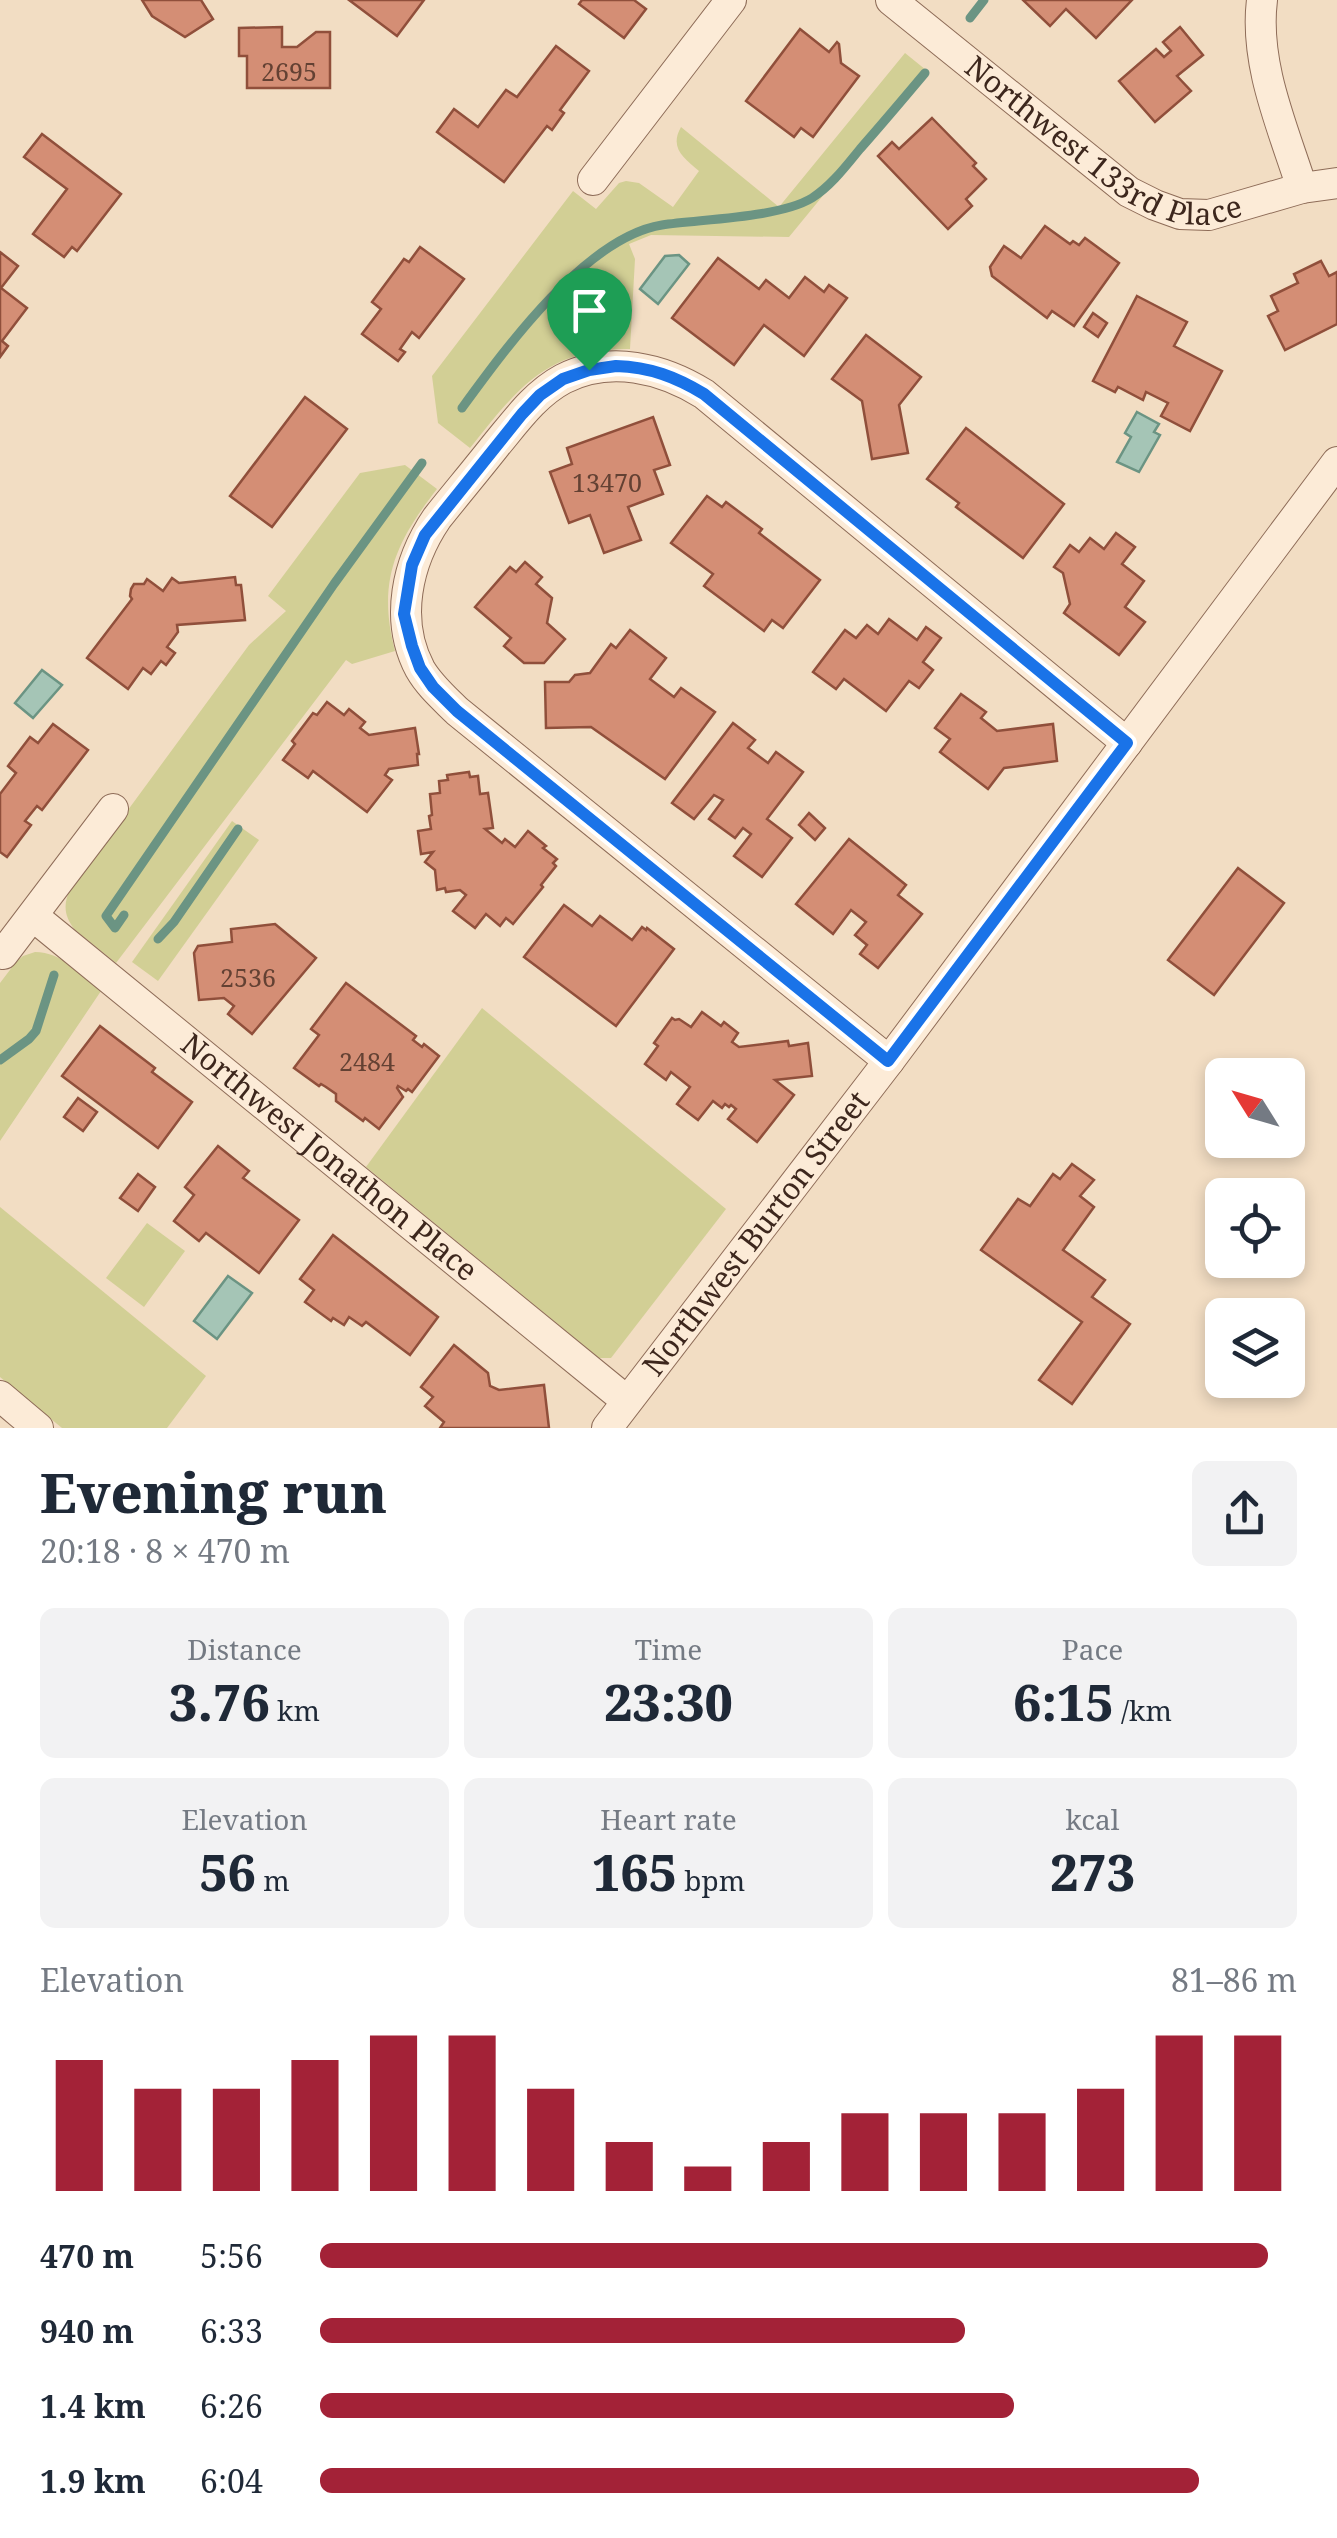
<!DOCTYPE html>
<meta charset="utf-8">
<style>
:root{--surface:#fff;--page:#f2f2f3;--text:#1f2937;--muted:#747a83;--accent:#a32237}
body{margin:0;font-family:"Noto Serif",serif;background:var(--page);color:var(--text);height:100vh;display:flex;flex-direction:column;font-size:38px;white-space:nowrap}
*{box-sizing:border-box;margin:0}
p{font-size:32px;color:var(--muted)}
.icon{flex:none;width:55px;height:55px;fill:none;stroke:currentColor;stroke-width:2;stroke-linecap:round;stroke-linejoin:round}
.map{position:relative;height:1428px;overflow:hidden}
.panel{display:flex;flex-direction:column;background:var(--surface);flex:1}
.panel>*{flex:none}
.needle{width:65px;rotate:307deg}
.controls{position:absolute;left:1205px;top:1058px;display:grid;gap:20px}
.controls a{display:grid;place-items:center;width:100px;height:100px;border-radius:15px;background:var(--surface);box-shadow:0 5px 15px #0003;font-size:50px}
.pin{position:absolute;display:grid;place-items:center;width:85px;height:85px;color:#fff;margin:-102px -42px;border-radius:50% 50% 50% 0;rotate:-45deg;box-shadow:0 0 10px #0007}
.pin .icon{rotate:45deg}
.round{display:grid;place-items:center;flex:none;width:105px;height:105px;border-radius:15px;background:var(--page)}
.head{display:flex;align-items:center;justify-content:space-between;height:170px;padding:0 40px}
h1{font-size:55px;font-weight:800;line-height:75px}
.figures{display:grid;grid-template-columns:repeat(3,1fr);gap:15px;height:170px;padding:10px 40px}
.figures div{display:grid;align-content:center;border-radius:15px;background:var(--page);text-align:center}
.figures b{font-size:50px;font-weight:800}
.figures small{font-size:28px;font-weight:400}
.figures p{font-size:28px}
.chart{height:280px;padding:20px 40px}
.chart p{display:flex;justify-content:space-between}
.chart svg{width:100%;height:180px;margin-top:10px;stroke:var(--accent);stroke-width:6}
ul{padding:0 40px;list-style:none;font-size:32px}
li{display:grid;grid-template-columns:160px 120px 1fr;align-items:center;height:75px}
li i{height:25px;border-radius:12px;background:var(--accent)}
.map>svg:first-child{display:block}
</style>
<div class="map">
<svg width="1337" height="1428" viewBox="0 0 1337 1428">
<rect width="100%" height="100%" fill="#f2ddc3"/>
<g fill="#d2cf95">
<path d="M905,53L926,70L789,237L651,235L629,244L635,259L630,349C547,348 517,389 470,448L438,423L432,376L573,191L596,209L619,183L626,181L639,183L673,207L699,171C684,158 669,148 681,127L779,207Z"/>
<path d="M405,465L437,489C395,543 377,582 395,651L352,664L346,660L116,963L75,930C64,916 63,905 70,889L249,645L286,611L268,596L360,473Z"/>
<path d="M232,821L259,840L158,981L132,962Z"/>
<path d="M35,952C62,952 81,975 101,991L0,1141V983L16,962L23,956Z"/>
<path d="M482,1008L726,1209L611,1358H599L366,1167Z"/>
<path d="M0,1207L206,1376L167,1428H62L0,1377Z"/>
<path d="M147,1223L185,1251L144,1307L106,1278Z"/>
</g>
<g fill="#a5c5b6" stroke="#6b9483" stroke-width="2.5">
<path d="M679,255L689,264L658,304L640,289L665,256Z"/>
<path d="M1137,412L1159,424L1154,432L1160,435L1139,472L1117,462L1131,437L1125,433Z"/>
<path d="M42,670L62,685L33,718L15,703Z"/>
<path d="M228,1276L252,1293L217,1339L194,1321Z"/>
</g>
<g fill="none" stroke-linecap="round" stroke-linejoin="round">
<g stroke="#6b9483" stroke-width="9">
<path d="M970,18L984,0"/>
<path d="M462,408C505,349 586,237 662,225C702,219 779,218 812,198C831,186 846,166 860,149C882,124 904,98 925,73"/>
<path d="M124,915L115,928L106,916L334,584L422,463"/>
<path d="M158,939L174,922L238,829"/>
<path d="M0,1060L29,1039L36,1031L54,975"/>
</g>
</g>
<g fill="#d48e75" stroke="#904f3b" stroke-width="2.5">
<path d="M142,0H201L213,19L185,37L152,16Z"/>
<path d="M349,0H424L397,36Z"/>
<path d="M582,0H634L646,9L624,38L579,4Z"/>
<path d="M1023,0H1132L1096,38L1066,9L1050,26Z"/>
<path d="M282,27V47H297L316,32H330V88H247V56H239V28Z"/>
<path d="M1180,27L1203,55L1177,76L1191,91L1155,122L1119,81L1156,49L1164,57L1171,51L1163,42Z"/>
<path d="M800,29L829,52L837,42L839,44L841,63L859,76L813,137L801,128L794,137L746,101Z"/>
<path d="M556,46L589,71L560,110L564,113L552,130L547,126L504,182L437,132L454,109L478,127L506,90L517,97Z"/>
<path d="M932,118L976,163L973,166L986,179L966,199L972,206L948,229L878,156L892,142L899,149Z"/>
<path d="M42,134L121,194L77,251L72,247L64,257L33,234L67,189L24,157Z"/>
<path d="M1045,226L1070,244L1073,241L1079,245L1085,238L1119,263L1074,326L1052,311L1047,318L992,276L990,267L1004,246L1021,258Z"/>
<path d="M420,247L464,279L419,338L412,332L400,349L405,352L398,361L362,334L381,309L372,302L404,259L409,262Z"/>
<path d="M0,252L18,266L1,288L27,308L2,341L8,346L0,357Z"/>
<path d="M718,258L759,289L766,280L789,298L805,277L824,292L829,285L847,298L804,356L764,325L734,365L672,318Z"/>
<path d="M1321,261L1329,276L1337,272V324L1285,350L1268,316L1278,311L1271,296L1298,283L1294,274Z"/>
<path d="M1137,296L1187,322L1174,346L1222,371L1190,431L1161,416L1168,403L1146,392L1143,400L1118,387L1115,392L1093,381Z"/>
<path d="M1093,313L1107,323L1098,337L1084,327Z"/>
<path d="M866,335L921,377L899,405L908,453L872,459L862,401L832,379Z"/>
<path d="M305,397L347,429L272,527L230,496Z"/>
<path d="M653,417L670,465L654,470L663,494L628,507L641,540L604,553L590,515L569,523L550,472L572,464L567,448Z"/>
<path d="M966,428L1064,504L1023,558L956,507L959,503L927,479Z"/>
<path d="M707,496L722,507L726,502L762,529L759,533L820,580L783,628L772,620L764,631L704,586L713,574L671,543Z"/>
<path d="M1116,533L1135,547L1122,564L1144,581L1125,607L1145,622L1119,655L1064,613L1070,604L1063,573L1054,567L1070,545L1079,552L1090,538L1104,549Z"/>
<path d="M525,562L542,577L536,584L552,598L547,623L565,639L544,663H524L504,646L511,638L475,607L510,567L516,572Z"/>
<path d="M235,577L236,585H241L245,620L177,625L178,632L167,647L175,653L166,665L161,661L151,674L143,668L128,689L87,658L132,599L130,596L131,589L134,584H144L147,579L163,591L172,578L179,583Z"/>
<path d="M889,619L917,640L926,627L941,638L923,662L933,670L919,688L909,681L886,711L844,679L836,689L813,672L845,630L856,638L867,625L878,634Z"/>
<path d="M630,630L666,658L650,679L674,697L681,688L715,712L665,779L591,727L546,728L545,682H569L575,675L590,673L611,644L616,648Z"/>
<path d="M961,694L986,712L981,718L997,731L1053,724L1057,761L1004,768L988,789L940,752L950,739L935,728Z"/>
<path d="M327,702L344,715L349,709L365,722L360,728L369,735L415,728L419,754H417L418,765L389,769L385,775L392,780L367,812L313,771L308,778L283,760L295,744L292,741L313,713L317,715Z"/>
<path d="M733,723L755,740L748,748L768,763L776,752L803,772L767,819L792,838L762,877L734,856L751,834L743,828L735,838L709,819L723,800L714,795L694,819L672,803Z"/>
<path d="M53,724L88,750L42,810L37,806L25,821L31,825L7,857L0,852V794L16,773L8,766L30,737L38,743Z"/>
<path d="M469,772L470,777L478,776L480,794L488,793L493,828L485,829L502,843L505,839L515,847L528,831L546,846L543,848L557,859L553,863L556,866L541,885L543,887L513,924L506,918L500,926L486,914L475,928L453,911L466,895L460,890L446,892L445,888L437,890L435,870L425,862L433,852L421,854L418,831L431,829L429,816L432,815L430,794L440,793L439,781L448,780L447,775Z"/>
<path d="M809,813L825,828L815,840L799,825Z"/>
<path d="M849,839L906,885L898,895L922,914L878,968L860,954L867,945L855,935L866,922L851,910L833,934L796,904Z"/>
<path d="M1238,868L1284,903L1214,995L1168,960Z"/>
<path d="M564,905L592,926L600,916L632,940L642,927L646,930L647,928L674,949L616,1026L524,957Z"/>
<path d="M275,924L316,958L252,1034L228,1014L234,1006L224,998L199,1000L194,953L198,946L232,942L231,929Z"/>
<path d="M346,983L416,1036L413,1040L422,1047L424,1044L439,1056L412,1092L408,1089L406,1091L398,1086L397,1088L403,1097L379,1129L365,1118L363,1121L336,1101V1094L326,1087L321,1084L319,1086L294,1068L319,1035L311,1029Z"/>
<path d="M702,1012L721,1026L724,1022L738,1033L732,1042L739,1047L788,1041L789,1046L808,1043L812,1076L775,1080L794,1095L757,1142L728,1119L736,1109L731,1105L729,1107L725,1104L722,1108L713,1101L698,1120L677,1104L690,1087L671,1072L666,1080L645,1064L658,1046L654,1043L672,1018L675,1020L679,1019L691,1027Z"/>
<path d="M100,1026L155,1068L152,1072L192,1102L158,1148L62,1076Z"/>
<path d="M78,1098L97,1112L83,1131L64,1117Z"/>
<path d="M218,1146L249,1171L243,1178L299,1220L259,1273L206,1233L199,1241L174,1221L194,1195L185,1187Z"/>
<path d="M1072,1164L1094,1180L1080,1196L1094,1207L1063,1250L1105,1280L1092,1297L1130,1324L1072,1404L1039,1380L1082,1322L981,1250L1018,1199L1030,1206L1053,1174L1060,1179Z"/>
<path d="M138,1174L155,1187L138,1211L120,1198Z"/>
<path d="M333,1235L438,1317L410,1355L366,1322L362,1326L349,1317L344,1325L333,1318L331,1321L305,1302L314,1290L300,1279Z"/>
<path d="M454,1345L488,1373L490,1386L499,1390L544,1385L549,1428H440L444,1422L425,1406L433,1397L421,1387Z"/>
</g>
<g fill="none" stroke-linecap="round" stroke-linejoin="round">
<g stroke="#8e6c58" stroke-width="32">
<g id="minor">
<path id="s1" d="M891,0L1129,192L1155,205L1180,214L1209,215L1302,188L1337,183"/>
<path d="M1262,0C1254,64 1283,128 1302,188"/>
<path d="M593,180L731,0"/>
<path id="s2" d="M33,916L627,1401"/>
<path d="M3,954L113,809"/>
<path d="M889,1061L457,711C444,698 429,685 420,669C394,620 407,562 437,518C457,493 477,469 496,445C516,421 535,394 563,379C610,355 662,368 704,394L1127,743"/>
<path d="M0,1396L38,1428"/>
<path id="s3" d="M607,1428L889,1061L1337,462"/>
</g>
</g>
<use href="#minor" stroke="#fcebd7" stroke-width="30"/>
</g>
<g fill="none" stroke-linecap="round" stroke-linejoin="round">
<g stroke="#fff" stroke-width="20">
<path id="route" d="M616,366C650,367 676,377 704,394L1127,743L888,1061L457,711L433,687L420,668L412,646L404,614L412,565L425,535L522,414L540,395L563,379L589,370Z"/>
</g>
<use href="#route" stroke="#1a73e8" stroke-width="12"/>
</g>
<g text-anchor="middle" stroke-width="8" stroke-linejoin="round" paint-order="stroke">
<g font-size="25" fill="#634133">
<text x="289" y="81">2695</text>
<text x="607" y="492">13470</text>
<text x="248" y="987">2536</text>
<text x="367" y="1071">2484</text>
</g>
<g font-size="30" fill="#3d271d" stroke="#f9e8d3">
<text dy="10" stroke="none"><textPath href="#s1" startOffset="262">Northwest 133rd Place</textPath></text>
<text dy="10" stroke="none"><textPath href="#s2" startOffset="382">Northwest Jonathon Place</textPath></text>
<text dy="10" stroke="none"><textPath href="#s3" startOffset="245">Northwest Burton Street</textPath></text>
</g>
</g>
</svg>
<div class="controls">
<a><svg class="needle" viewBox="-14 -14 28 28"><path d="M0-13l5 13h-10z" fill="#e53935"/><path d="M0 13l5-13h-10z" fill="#747a83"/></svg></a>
<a><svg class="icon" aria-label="locate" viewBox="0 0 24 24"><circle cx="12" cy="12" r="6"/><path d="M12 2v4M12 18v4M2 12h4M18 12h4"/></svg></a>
<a><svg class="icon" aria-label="layers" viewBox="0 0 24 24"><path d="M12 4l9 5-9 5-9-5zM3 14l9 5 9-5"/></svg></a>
</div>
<div class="pin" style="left:589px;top:370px;background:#1e9e55"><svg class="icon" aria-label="arrive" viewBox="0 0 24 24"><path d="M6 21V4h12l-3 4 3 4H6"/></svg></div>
</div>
<section class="panel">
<div class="head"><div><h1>Evening run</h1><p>20:18 · 8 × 470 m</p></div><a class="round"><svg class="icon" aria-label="share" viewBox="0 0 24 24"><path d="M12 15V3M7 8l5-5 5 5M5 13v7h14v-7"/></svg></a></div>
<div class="figures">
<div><p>Distance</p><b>3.76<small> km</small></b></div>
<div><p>Time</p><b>23:30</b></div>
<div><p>Pace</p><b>6:15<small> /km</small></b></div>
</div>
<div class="figures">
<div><p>Elevation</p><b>56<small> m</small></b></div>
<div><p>Heart rate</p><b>165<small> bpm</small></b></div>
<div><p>kcal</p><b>273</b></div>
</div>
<div class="chart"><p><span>Elevation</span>81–86 m</p>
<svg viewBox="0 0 160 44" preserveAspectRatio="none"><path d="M5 44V12M15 44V19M25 44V19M35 44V12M45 44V6M55 44V6M65 44V19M75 44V32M85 44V38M95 44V32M105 44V25M115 44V25M125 44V25M135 44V19M145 44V6M155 44V6"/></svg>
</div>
<ul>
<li><b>470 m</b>5:56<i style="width:97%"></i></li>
<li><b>940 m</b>6:33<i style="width:66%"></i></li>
<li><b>1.4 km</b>6:26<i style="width:71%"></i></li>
<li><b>1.9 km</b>6:04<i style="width:90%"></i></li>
</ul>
</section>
